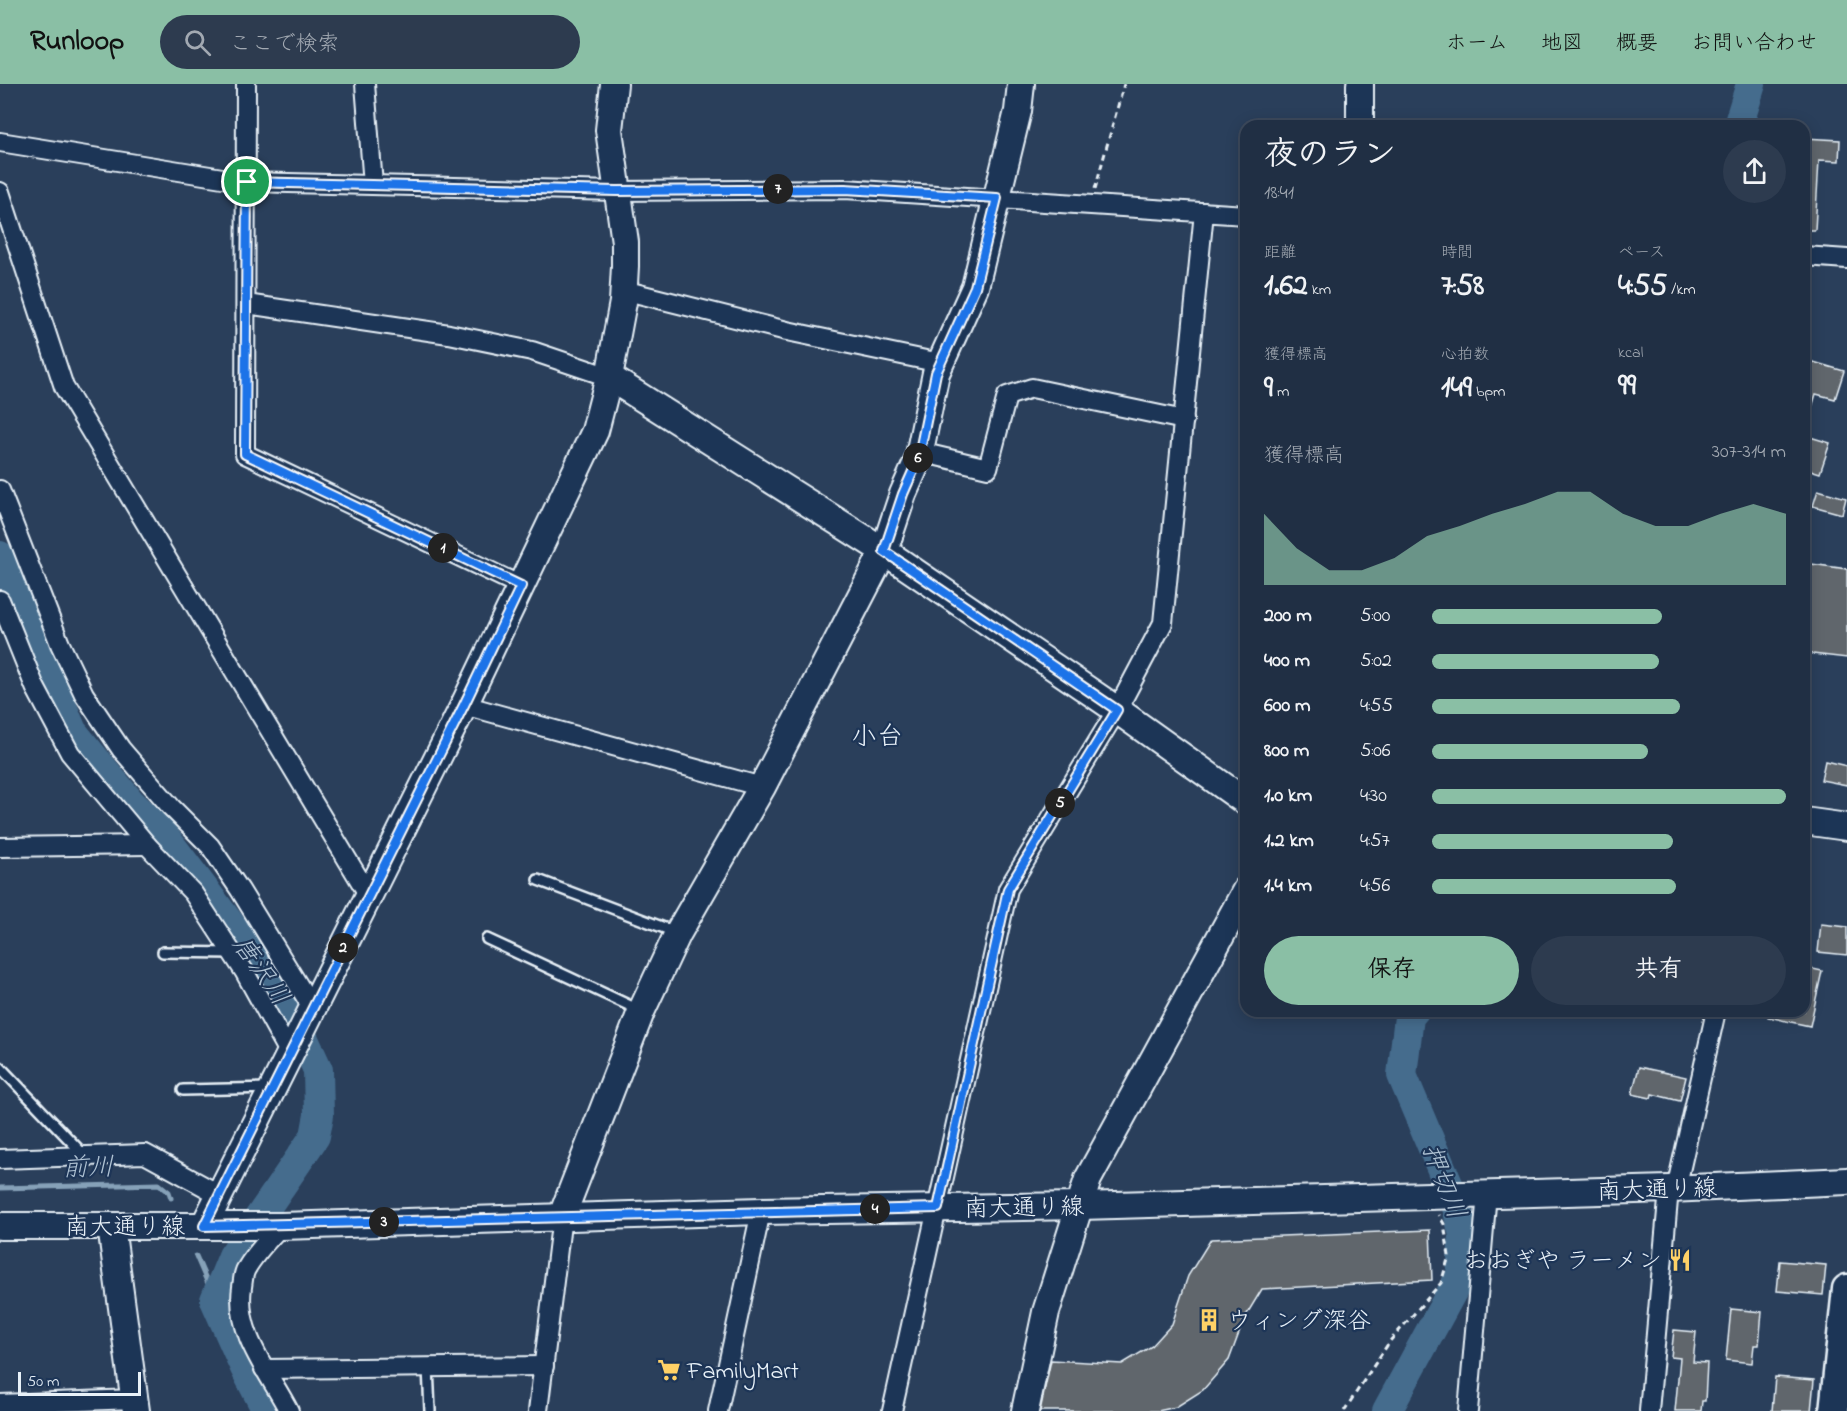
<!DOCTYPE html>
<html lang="ja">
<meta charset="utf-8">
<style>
:root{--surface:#202f44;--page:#2d3b4f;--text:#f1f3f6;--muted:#a2a9b2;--line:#3d4a5d;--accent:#8abfa5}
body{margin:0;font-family:"Indie Flower","Klee One",sans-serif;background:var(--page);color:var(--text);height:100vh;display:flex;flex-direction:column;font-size:22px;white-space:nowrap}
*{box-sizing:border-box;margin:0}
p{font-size:20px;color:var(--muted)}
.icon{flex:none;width:33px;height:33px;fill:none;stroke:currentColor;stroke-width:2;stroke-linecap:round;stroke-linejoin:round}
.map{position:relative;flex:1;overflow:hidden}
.sheet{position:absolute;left:1240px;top:36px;width:570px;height:897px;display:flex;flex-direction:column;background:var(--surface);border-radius:18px;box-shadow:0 3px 15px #0003,0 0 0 2px var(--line)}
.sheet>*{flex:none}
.scale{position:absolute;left:18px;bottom:15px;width:123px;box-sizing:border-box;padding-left:6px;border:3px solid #e8f1f8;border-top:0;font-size:16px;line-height:21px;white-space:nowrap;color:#e8f1f8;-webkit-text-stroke:4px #1d3557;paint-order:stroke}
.pin{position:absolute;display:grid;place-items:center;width:51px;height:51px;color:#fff;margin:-26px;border:3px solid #fff;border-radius:50%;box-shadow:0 2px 6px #0007}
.km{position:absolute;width:30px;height:30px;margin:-15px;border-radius:50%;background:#222;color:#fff;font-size:16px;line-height:30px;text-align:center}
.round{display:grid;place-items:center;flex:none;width:63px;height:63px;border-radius:32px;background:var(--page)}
.head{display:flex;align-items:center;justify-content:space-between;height:102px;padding:0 24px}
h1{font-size:33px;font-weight:800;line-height:45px}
.stats{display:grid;grid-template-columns:repeat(3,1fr);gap:9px;height:102px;padding:6px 24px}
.stats div{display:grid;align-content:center}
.stats b{font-size:30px;font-weight:800}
.stats small{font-size:16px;font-weight:400}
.stats p{font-size:16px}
.chart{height:168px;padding:12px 24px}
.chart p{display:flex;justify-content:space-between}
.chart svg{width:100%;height:108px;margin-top:6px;fill:var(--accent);opacity:.7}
.action{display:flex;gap:12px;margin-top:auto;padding:12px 24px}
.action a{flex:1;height:69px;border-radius:36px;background:var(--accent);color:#111;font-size:24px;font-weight:800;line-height:69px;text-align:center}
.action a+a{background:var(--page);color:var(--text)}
ul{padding:0 24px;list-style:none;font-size:20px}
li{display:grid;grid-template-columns:96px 72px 1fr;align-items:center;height:45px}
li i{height:15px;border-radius:8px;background:var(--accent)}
header{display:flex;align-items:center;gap:36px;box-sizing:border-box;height:84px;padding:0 30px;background:var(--accent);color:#111}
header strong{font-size:28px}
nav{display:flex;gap:33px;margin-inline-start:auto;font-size:21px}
.search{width:420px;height:54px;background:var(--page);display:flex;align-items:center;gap:15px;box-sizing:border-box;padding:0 21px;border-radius:33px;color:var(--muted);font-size:22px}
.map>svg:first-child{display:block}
</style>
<header>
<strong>Runloop</strong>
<div class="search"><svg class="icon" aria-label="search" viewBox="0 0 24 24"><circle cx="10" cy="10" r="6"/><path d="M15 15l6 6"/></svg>ここで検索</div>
<nav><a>ホーム</a><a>地図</a><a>概要</a><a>お問い合わせ</a></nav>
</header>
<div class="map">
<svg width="1847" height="1327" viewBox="0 0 1847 1327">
<rect width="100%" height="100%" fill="#2a3f5b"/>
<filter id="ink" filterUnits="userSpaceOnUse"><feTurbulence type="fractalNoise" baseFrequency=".0167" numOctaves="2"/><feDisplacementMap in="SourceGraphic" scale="12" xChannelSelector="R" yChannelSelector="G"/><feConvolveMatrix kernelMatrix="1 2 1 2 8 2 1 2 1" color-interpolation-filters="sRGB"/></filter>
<g filter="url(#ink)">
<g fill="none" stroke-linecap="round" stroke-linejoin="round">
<g stroke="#86a1b8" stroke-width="5">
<path d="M0,1104L159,1100L169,1108L171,1114"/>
<path d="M196,1172L215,1216"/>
</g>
<g stroke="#456c8d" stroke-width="30">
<path d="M1738,42L1751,0"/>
<path d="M0,472L72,647L130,718L161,748L257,876L290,925L318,986L319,1031L315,1052L233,1172L215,1216L245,1284L267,1327"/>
<path d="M1387,1327L1461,1191L1464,1151L1456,1119L1402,991L1409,933L1414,927"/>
</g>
</g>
<g fill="#60666c" stroke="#e8f1f8" stroke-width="1.5">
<path d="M1804,54L1840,56L1839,77L1819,76L1815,146H1804Z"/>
<path d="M1810,277L1844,287L1835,315L1816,310L1808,336L1804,335V294Z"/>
<path d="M1810,353L1830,359L1820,389L1804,384V370Z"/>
<path d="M1818,406L1846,414L1842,430L1813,422Z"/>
<path d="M1804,479L1847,485V574L1804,569Z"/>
<path d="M1825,677L1847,682V701L1821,696Z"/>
<path d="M1821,840L1847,843V871L1818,868Z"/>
<path d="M1804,883L1822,887L1810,942L1768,933L1769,927H1804Z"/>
<path d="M1639,983L1686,993L1680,1017L1652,1010L1651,1014L1632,1010Z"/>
<path d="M1430,1146L1432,1196L1262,1205L1245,1233L1229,1276L1203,1306L1176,1323L1158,1327H1040L1051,1276L1122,1280L1152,1262L1172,1240L1188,1192L1211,1155Z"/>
<path d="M1780,1177L1826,1181L1823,1211L1777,1207Z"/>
<path d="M1731,1225L1762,1228L1759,1261H1754L1752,1279L1726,1276Z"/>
<path d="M1674,1246L1696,1248L1693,1278L1707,1279L1705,1317H1702L1701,1327H1675L1680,1274L1671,1273Z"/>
<path d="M1775,1293L1814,1296L1811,1327H1772Z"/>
</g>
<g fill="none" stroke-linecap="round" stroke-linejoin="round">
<g stroke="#e8f1f8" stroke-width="14">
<g id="lane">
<path d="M538,796L675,848"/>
<path d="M487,855L639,926"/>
<path d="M163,868L232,869"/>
<path d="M0,983L84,1071"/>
<path d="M183,1006L270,1004"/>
<path d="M428,1283L430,1327"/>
</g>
</g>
<g stroke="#e8f1f8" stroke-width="22">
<g id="street">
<path d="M246,0L245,370L521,502"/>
<path d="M365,0L373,101"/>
<path d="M0,58L247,98L617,107L845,105L1246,131"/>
<path d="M0,108L64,303L368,810"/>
<path d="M1804,172L1847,175"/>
<path d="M623,206L787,247L940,279"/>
<path d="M246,220L449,250L532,267L609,293"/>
<path d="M920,368L988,384L1007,312L1032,304L1184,336"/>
<path d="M0,406L60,560L84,610L121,665L171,723L210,762L240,806L313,925"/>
<path d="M0,516L35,603L70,669L147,761L193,809L244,887L290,970"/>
<path d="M464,621L762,703"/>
<path d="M0,763L147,761"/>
<path d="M0,1075L145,1070L220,1111"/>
<path d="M1676,1105L1716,927"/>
<path d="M281,1142C269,1155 255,1169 246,1185C243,1190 243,1197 242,1203C235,1250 269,1288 289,1327"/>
<path d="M264,1285L544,1282"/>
<path d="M0,1320L135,1315"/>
<path d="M538,1327L562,1132"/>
<path d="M718,1327L761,1127"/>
<path d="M892,1327L1008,805L1117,626L1163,539L1204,128"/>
<path d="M1468,1327L1487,1109"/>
<path d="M1649,1327L1669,1105"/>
</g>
</g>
<g stroke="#e8f1f8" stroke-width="30">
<g id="secondary">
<path d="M1360,42V0"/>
<path d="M609,293L884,467L1117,626L1246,718"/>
<path d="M1804,737L1847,743"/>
<path d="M562,1132L641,928L678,849L762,703L884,467L903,410L918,376L936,289L975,203L1018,27L1021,0"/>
<path d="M0,1142H281L761,1127L1081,1122L1669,1105L1847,1097"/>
<path d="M111,1142L136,1327"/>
<path d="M204,1142L464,621L595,347L609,293L623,218L625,182V158L609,46L614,0"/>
<path d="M1025,1327L1046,1228L1088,1095L1246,806"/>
</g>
</g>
<g stroke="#e8f1f8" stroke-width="33">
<path id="primary" d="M1834,1327L1847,1205"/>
</g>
<g stroke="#e8f1f8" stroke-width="3" stroke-dasharray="6 4.5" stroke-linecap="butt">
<path d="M1095,105L1124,0"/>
<path d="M1344,1327L1390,1257L1441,1199L1449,1172L1444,1140L1439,1131"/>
</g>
<use href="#lane" stroke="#1d3557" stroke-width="9"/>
<use href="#street" stroke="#1d3557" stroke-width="18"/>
<use href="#secondary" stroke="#1d3557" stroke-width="26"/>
<use href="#primary" stroke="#1d3557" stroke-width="28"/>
</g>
</g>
<g fill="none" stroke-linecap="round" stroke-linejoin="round" filter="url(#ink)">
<g stroke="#fff" stroke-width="12">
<path id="route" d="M247,98L617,107L845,105L997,114L975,203L936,289L918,376L903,410L884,467L1117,626L1008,805L938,1124L204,1142L464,621L521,502L245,370Z"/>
</g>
<use href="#route" stroke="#1a73e8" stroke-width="8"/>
</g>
<defs>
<g id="restaurant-bare" transform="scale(1.8)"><path d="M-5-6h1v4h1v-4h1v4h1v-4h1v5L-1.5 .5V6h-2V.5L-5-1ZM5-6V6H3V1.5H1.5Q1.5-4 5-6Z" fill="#ffd166" stroke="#1d3557" stroke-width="2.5" paint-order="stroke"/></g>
<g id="building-bare" transform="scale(1.8)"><path d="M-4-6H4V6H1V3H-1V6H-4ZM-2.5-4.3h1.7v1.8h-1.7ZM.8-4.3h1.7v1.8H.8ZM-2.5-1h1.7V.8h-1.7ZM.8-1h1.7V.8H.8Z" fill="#ffd166" stroke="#1d3557" stroke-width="2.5" paint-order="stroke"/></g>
<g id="supermarket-bare" transform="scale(1.8)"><path d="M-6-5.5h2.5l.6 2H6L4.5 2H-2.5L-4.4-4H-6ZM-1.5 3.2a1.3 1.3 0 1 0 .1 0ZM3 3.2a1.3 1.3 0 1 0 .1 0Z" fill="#ffd166" stroke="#1d3557" stroke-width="2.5" paint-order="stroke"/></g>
</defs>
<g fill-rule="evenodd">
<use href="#restaurant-bare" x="1680" y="1176"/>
<use href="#building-bare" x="1209" y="1236"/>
<use href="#supermarket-bare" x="669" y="1286"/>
</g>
<g text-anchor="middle" stroke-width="4.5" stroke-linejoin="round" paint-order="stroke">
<g font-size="24" fill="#e8f1f8" stroke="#1d3557">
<text transform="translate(1657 1105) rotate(-2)" y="8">南大通り線</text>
<text transform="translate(1024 1123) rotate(-1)" y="8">南大通り線</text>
<text x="125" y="1150">南大通り線</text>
</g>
<g font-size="24" fill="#e8f1f8" stroke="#1d3557" text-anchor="start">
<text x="1662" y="1184" text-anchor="end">おおぎや ラーメン</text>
<text x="1227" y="1244">ウィング深谷</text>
<text x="687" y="1294">FamilyMart</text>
</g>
<g font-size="26" fill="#e8f1f8" stroke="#1d3557">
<text x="877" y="660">小台</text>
</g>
<g font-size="26" font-style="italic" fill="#afc2d3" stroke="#1d3557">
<text transform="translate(262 886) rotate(55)" y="9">唐沢川</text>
<text transform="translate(88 1082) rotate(-1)" y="9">前川</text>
<text transform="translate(1445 1097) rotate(69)" y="9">押切川</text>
</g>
</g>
</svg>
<div class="scale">50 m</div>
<div class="pin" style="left:247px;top:98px;background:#1e9e55"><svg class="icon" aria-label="arrive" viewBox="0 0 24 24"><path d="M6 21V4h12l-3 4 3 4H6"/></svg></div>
<b class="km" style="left:443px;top:464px">1</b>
<b class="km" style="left:343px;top:864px">2</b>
<b class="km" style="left:384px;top:1138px">3</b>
<b class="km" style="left:875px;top:1125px">4</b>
<b class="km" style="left:1060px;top:719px">5</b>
<b class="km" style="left:918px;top:374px">6</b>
<b class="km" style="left:778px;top:105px">7</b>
<section class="sheet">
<div class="head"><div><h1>夜のラン</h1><p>18:41</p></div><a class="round"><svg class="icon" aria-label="share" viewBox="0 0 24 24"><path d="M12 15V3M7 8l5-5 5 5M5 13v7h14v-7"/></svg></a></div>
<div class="stats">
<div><p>距離</p><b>1.62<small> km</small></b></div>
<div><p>時間</p><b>7:58</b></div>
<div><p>ペース</p><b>4:55<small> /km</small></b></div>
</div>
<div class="stats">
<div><p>獲得標高</p><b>9<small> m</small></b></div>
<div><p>心拍数</p><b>149<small> bpm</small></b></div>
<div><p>kcal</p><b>99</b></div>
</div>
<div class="chart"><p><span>獲得標高</span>307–314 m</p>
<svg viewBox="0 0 160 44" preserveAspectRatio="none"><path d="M0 44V15L10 29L20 38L30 38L40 33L50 24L60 20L70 15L80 11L90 6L100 6L110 15L120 20L130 20L140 15L150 11L160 15V44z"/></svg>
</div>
<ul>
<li><b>200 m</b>5:00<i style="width:65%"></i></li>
<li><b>400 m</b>5:02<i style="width:64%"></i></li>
<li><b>600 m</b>4:55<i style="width:70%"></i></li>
<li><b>800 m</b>5:06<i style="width:61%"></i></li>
<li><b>1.0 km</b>4:30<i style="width:100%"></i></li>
<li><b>1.2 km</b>4:57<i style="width:68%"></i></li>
<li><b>1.4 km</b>4:56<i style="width:69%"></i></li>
</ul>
<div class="action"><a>保存</a><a>共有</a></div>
</section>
</div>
